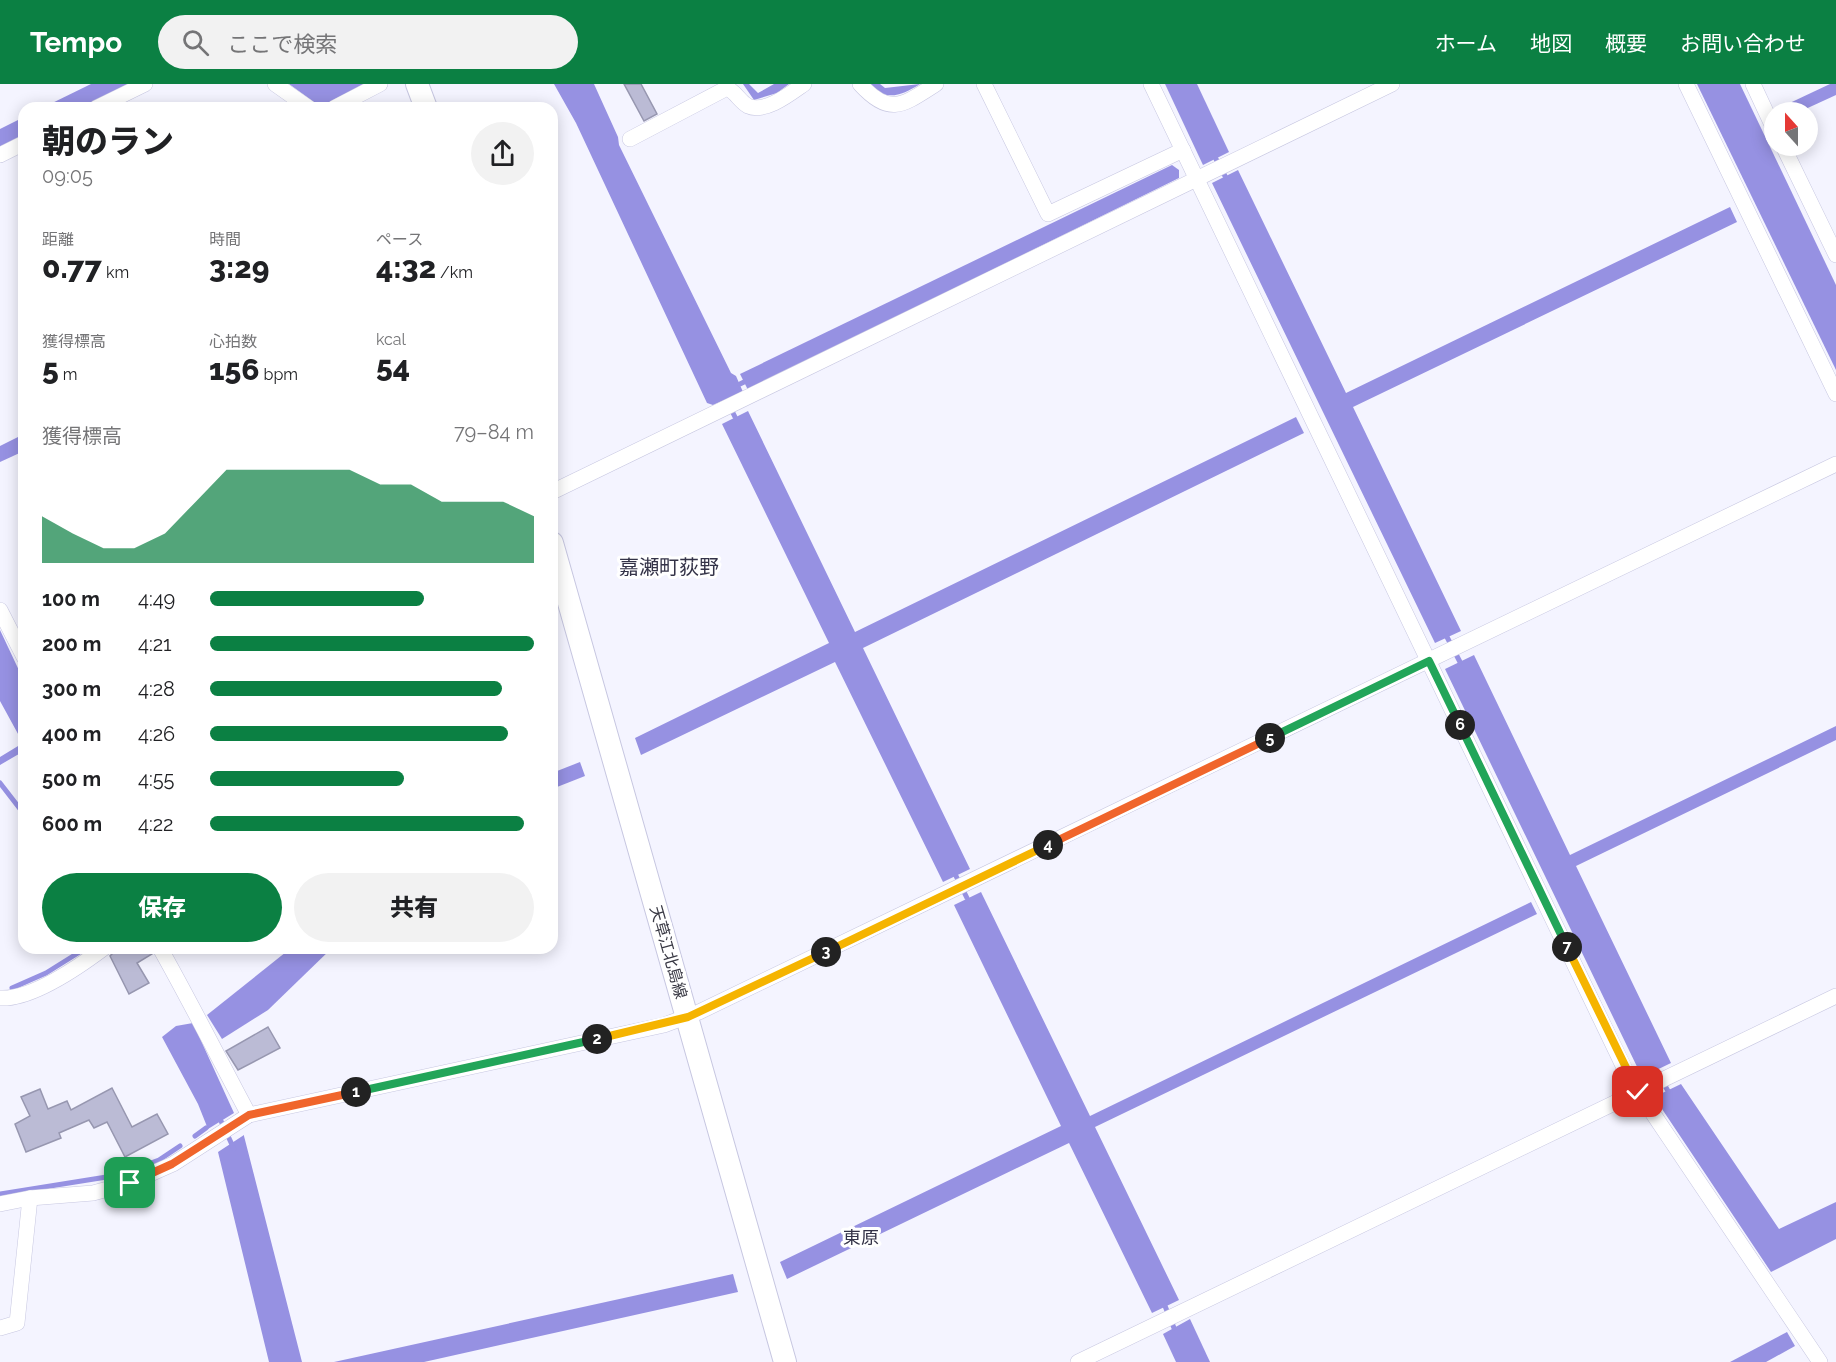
<!DOCTYPE html>
<html lang="ja">
<meta charset="utf-8">
<style>
:root{--surface:#fff;--page:#f2f2f2;--text:#202124;--muted:#757577;--accent:#0b8043}
body{margin:0;font-family:Raleway,"Noto Sans JP",sans-serif;background:var(--page);color:var(--text);height:100vh;display:flex;flex-direction:column;font-size:22px;white-space:nowrap}
*{box-sizing:border-box;margin:0}
p{font-size:20px;color:var(--muted)}
.icon{flex:none;width:33px;height:33px;fill:none;stroke:currentColor;stroke-width:2;stroke-linecap:round;stroke-linejoin:round}
.map{position:relative;flex:1;overflow:hidden}
.drawer{position:absolute;left:18px;top:18px;width:540px;height:852px;display:flex;flex-direction:column;background:var(--surface);border-radius:18px;box-shadow:0 3px 15px #0003}
.drawer>*{flex:none}
.needle{width:39px;rotate:339deg}
.tools{position:absolute;left:1764px;top:18px;display:grid;gap:12px}
.tools a{display:grid;place-items:center;width:54px;height:54px;border-radius:50%;background:var(--surface);box-shadow:0 3px 15px #0003;font-size:30px}
.pin{position:absolute;display:grid;place-items:center;width:51px;height:51px;color:#fff;margin:-26px;border-radius:12px;box-shadow:0 3px 9px #0006}
.km{position:absolute;width:30px;height:30px;margin:-15px;border-radius:50%;background:#222;color:#fff;font-size:16px;line-height:30px;text-align:center}
.round{display:grid;place-items:center;flex:none;width:63px;height:63px;border-radius:32px;background:var(--page)}
.headline{display:flex;align-items:center;justify-content:space-between;height:102px;padding:0 24px}
h1{font-size:33px;font-weight:800;line-height:45px}
.stats{display:grid;grid-template-columns:repeat(3,1fr);gap:9px;height:102px;padding:6px 24px}
.stats div{display:grid;align-content:center}
.stats b{font-size:30px;font-weight:800}
.stats small{font-size:16px;font-weight:400}
.stats p{font-size:16px}
.chart{height:168px;padding:12px 24px}
.chart p{display:flex;justify-content:space-between}
.chart svg{width:100%;height:108px;margin-top:6px;fill:var(--accent);opacity:.7}
.button{display:flex;gap:12px;margin-top:auto;padding:12px 24px}
.button a{flex:1;height:69px;border-radius:36px;background:var(--accent);color:#fff;font-size:24px;font-weight:800;line-height:69px;text-align:center}
.button a+a{background:var(--page);color:var(--text)}
ul{padding:0 24px;list-style:none;font-size:20px}
li{display:grid;grid-template-columns:96px 72px 1fr;align-items:center;height:45px}
li i{height:15px;border-radius:8px;background:var(--accent)}
header{display:flex;align-items:center;gap:36px;box-sizing:border-box;height:84px;padding:0 30px;background:var(--accent);color:#fff}
header strong{font-size:28px}
nav{display:flex;gap:33px;margin-inline-start:auto;font-size:21px}
.search{width:420px;height:54px;background:var(--page);display:flex;align-items:center;gap:15px;box-sizing:border-box;padding:0 21px;border-radius:33px;color:var(--muted);font-size:22px}
.map>svg:first-child{display:block}
</style>
<header>
<strong>Tempo</strong>
<div class="search"><svg class="icon" aria-label="search" viewBox="0 0 24 24"><circle cx="10" cy="10" r="6"/><path d="M15 15l6 6"/></svg>ここで検索</div>
<nav><a>ホーム</a><a>地図</a><a>概要</a><a>お問い合わせ</a></nav>
</header>
<div class="map">
<svg width="1836" height="1278" viewBox="0 0 1836 1278">
<rect width="100%" height="100%" fill="#f4f4ff"/>
<g fill="#9691e2">
<path d="M91,0H131L83,24H42Z"/>
<path d="M289,0H364L322,24Z"/>
<path d="M554,0H594L618,53L619,61L731,289L736,292L743,308L713,321L707,319L576,39Z"/>
<path d="M743,0H749L758,9L774,0H789L777,9L754,16Z"/>
<path d="M869,0H880L885,4L920,0C901,12 885,18 869,0Z"/>
<path d="M1165,0H1197L1229,68L1203,81Z"/>
<path d="M1697,0H1740L1836,201V286Z"/>
<path d="M1830,0H1836V11L1799,28H1779L1777,25Z"/>
<path d="M24,33V53L0,65V45Z"/>
<path d="M1172,81L1179,86V94L748,306L740,290Z"/>
<path d="M1238,86L1346,309L1730,123L1737,138L1353,323L1461,547L1435,559L1212,99Z"/>
<path d="M748,327L855,548L1296,333L1304,349L863,564L970,785L943,798L835,578L641,671L635,654L829,559L722,340Z"/>
<path d="M24,350V367L0,378V362Z"/>
<path d="M0,546L24,597V667L0,681V673L23,659L0,617Z"/>
<path d="M1474,571L1570,771L1836,642V656L1576,782L1671,979L1642,993L1445,585Z"/>
<path d="M580,678L585,692L552,705V689Z"/>
<path d="M981,808L1090,1032L1531,818L1537,830L1095,1043L1179,1216L1152,1229L1069,1059L787,1195L780,1178L1061,1042L954,821Z"/>
<path d="M291,864H332L268,926L222,955L207,931Z"/>
<path d="M193,939L234,1029L208,1045L198,1020L162,953L176,942Z"/>
<path d="M1681,1000L1779,1145L1836,1118V1155L1771,1188L1654,1013Z"/>
<path d="M244,1051V1052L302,1278H269L218,1068Z"/>
<path d="M733,1190L738,1208L424,1278H334Z"/>
<path d="M1190,1235L1210,1278H1176L1163,1250Z"/>
<path d="M1787,1248L1795,1262L1766,1278H1730Z"/>
</g>
<g fill="none" stroke-linecap="round" stroke-linejoin="round">
<g stroke="#9691e2" stroke-width="5">
<path d="M1216,75L1225,92"/>
<path d="M740,300L744,298"/>
<path d="M730,323L735,333"/>
<path d="M1447,553L1460,578"/>
<path d="M0,699L24,730"/>
<path d="M956,792L967,814"/>
<path d="M12,904L46,889L86,864"/>
<path d="M1656,986L1668,1007"/>
<path d="M221,1037L234,1065"/>
<path d="M195,1052L206,1044"/>
<path d="M132,1086L159,1076L180,1062"/>
<path d="M0,1110L119,1091"/>
<path d="M1165,1222L1174,1244"/>
</g>
</g>
<g fill="#bbbbd5" stroke="#9797b0" stroke-width="1.5">
<path d="M624,0H641L657,30L644,37Z"/>
<path d="M118,864H150L152,870L137,879L149,899L129,910L110,872Z"/>
<path d="M268,943L280,964L238,986L226,967Z"/>
<path d="M112,1004L132,1043L157,1030L168,1050L125,1073L107,1038L94,1044L89,1036L59,1049L61,1054L26,1068L15,1040L30,1032L21,1013L40,1005L48,1025L67,1017L71,1026Z"/>
</g>
<g fill="none" stroke-linecap="round" stroke-linejoin="round">
<g stroke="#c7c7e1" stroke-width="16">
<g id="street">
<path d="M275,0L309,24"/>
<path d="M860,0C890,33 903,21 936,0"/>
<path d="M984,0L1048,130L1183,66"/>
<path d="M1151,0L1629,994L1820,1278"/>
<path d="M1686,0L1836,310"/>
<path d="M1753,0L1774,45"/>
<path d="M96,24L145,0"/>
<path d="M334,24L380,0"/>
<path d="M630,55L727,4C736,8 740,18 748,22C765,30 791,9 804,0"/>
<path d="M1783,62L1836,171"/>
<path d="M0,71L24,59"/>
<path d="M552,408L1392,0"/>
<path d="M0,526L24,573"/>
<path d="M160,864C191,919 219,975 249,1031"/>
<path d="M0,914C31,916 80,882 104,864"/>
<path d="M0,1120L30,1114L93,1109L130,1099L173,1080L249,1031L664,941L699,928L1836,380"/>
<path d="M0,1244L17,1239L30,1114"/>
<path d="M1078,1278L1836,912"/>
</g>
</g>
<g stroke="#c7c7e1" stroke-width="24">
<g id="secondary">
<path d="M417,0L426,24"/>
<path d="M552,459L785,1278"/>
</g>
</g>
<use href="#street" stroke="#fff" stroke-width="15"/>
<use href="#secondary" stroke="#fff" stroke-width="22"/>
</g>
<g fill="none" stroke-linecap="round" stroke-linejoin="round">
<g stroke="#fff" stroke-width="12">
<path id="split-1" d="M130,1099L172,1080L249,1031L356,1008"/>
</g>
<g stroke="#fff" stroke-width="12">
<path id="split-2" d="M356,1008L597,955"/>
</g>
<g stroke="#fff" stroke-width="12">
<path id="split-3" d="M597,955L688,933L826,868"/>
</g>
<g stroke="#fff" stroke-width="12">
<path id="split-4" d="M826,868L1048,761"/>
</g>
<g stroke="#fff" stroke-width="12">
<path id="split-5" d="M1048,761L1270,654"/>
</g>
<g stroke="#fff" stroke-width="12">
<path id="split-6" d="M1270,654L1429,577L1460,641"/>
</g>
<g stroke="#fff" stroke-width="12">
<path id="split-7" d="M1460,641L1567,863"/>
</g>
<g stroke="#fff" stroke-width="12">
<path id="split-8" d="M1567,863L1638,1008"/>
</g>
<use href="#split-1" stroke="#f0652b" stroke-width="8"/>
<use href="#split-2" stroke="#22a559" stroke-width="8"/>
<use href="#split-3" stroke="#f5b400" stroke-width="8"/>
<use href="#split-4" stroke="#f5b400" stroke-width="8"/>
<use href="#split-5" stroke="#f0652b" stroke-width="8"/>
<use href="#split-6" stroke="#22a559" stroke-width="8"/>
<use href="#split-7" stroke="#22a559" stroke-width="8"/>
<use href="#split-8" stroke="#f5b400" stroke-width="8"/>
</g>
<g text-anchor="middle" stroke-width="6" stroke-linejoin="round" paint-order="stroke">
<g font-size="16" fill="#3a3a45" stroke="#fff">
<text transform="translate(669 868) rotate(74)" y="6">天草江北島線</text>
</g>
<g font-size="18" fill="#343348" stroke="#fff">
<text x="861" y="1160">東原</text>
</g>
<g font-size="20" fill="#343348" stroke="#fff">
<text x="669" y="490">嘉瀬町荻野</text>
</g>
</g>
</svg>
<div class="tools">
<a><svg class="needle" viewBox="-14 -14 28 28"><path d="M0-13l5 13h-10z" fill="#e53935"/><path d="M0 13l5-13h-10z" fill="#757577"/></svg></a>
</div>
<div class="pin" style="left:130px;top:1099px;background:#1e9e55"><svg class="icon" aria-label="arrive" viewBox="0 0 24 24"><path d="M6 21V4h12l-3 4 3 4H6"/></svg></div>
<div class="pin" style="left:1638px;top:1008px;background:#d93025"><svg class="icon" aria-label="check" viewBox="0 0 24 24"><path d="M5 12l5 5 9-10"/></svg></div>
<b class="km" style="left:356px;top:1008px">1</b>
<b class="km" style="left:597px;top:955px">2</b>
<b class="km" style="left:826px;top:868px">3</b>
<b class="km" style="left:1048px;top:761px">4</b>
<b class="km" style="left:1270px;top:654px">5</b>
<b class="km" style="left:1460px;top:641px">6</b>
<b class="km" style="left:1567px;top:863px">7</b>
<section class="drawer">
<div class="headline"><div><h1>朝のラン</h1><p>09:05</p></div><a class="round"><svg class="icon" aria-label="share" viewBox="0 0 24 24"><path d="M12 15V3M7 8l5-5 5 5M5 13v7h14v-7"/></svg></a></div>
<div class="stats">
<div><p>距離</p><b>0.77<small> km</small></b></div>
<div><p>時間</p><b>3:29</b></div>
<div><p>ペース</p><b>4:32<small> /km</small></b></div>
</div>
<div class="stats">
<div><p>獲得標高</p><b>5<small> m</small></b></div>
<div><p>心拍数</p><b>156<small> bpm</small></b></div>
<div><p>kcal</p><b>54</b></div>
</div>
<div class="chart"><p><span>獲得標高</span>79–84 m</p>
<svg viewBox="0 0 160 44" preserveAspectRatio="none"><path d="M0 44V25L10 32L20 38L30 38L40 32L50 19L60 6L70 6L80 6L90 6L100 6L110 12L120 12L130 19L140 19L150 19L160 25V44z"/></svg>
</div>
<ul>
<li><b>100 m</b>4:49<i style="width:66%"></i></li>
<li><b>200 m</b>4:21<i style="width:100%"></i></li>
<li><b>300 m</b>4:28<i style="width:90%"></i></li>
<li><b>400 m</b>4:26<i style="width:92%"></i></li>
<li><b>500 m</b>4:55<i style="width:60%"></i></li>
<li><b>600 m</b>4:22<i style="width:97%"></i></li>
</ul>
<div class="button"><a>保存</a><a>共有</a></div>
</section>
</div>
